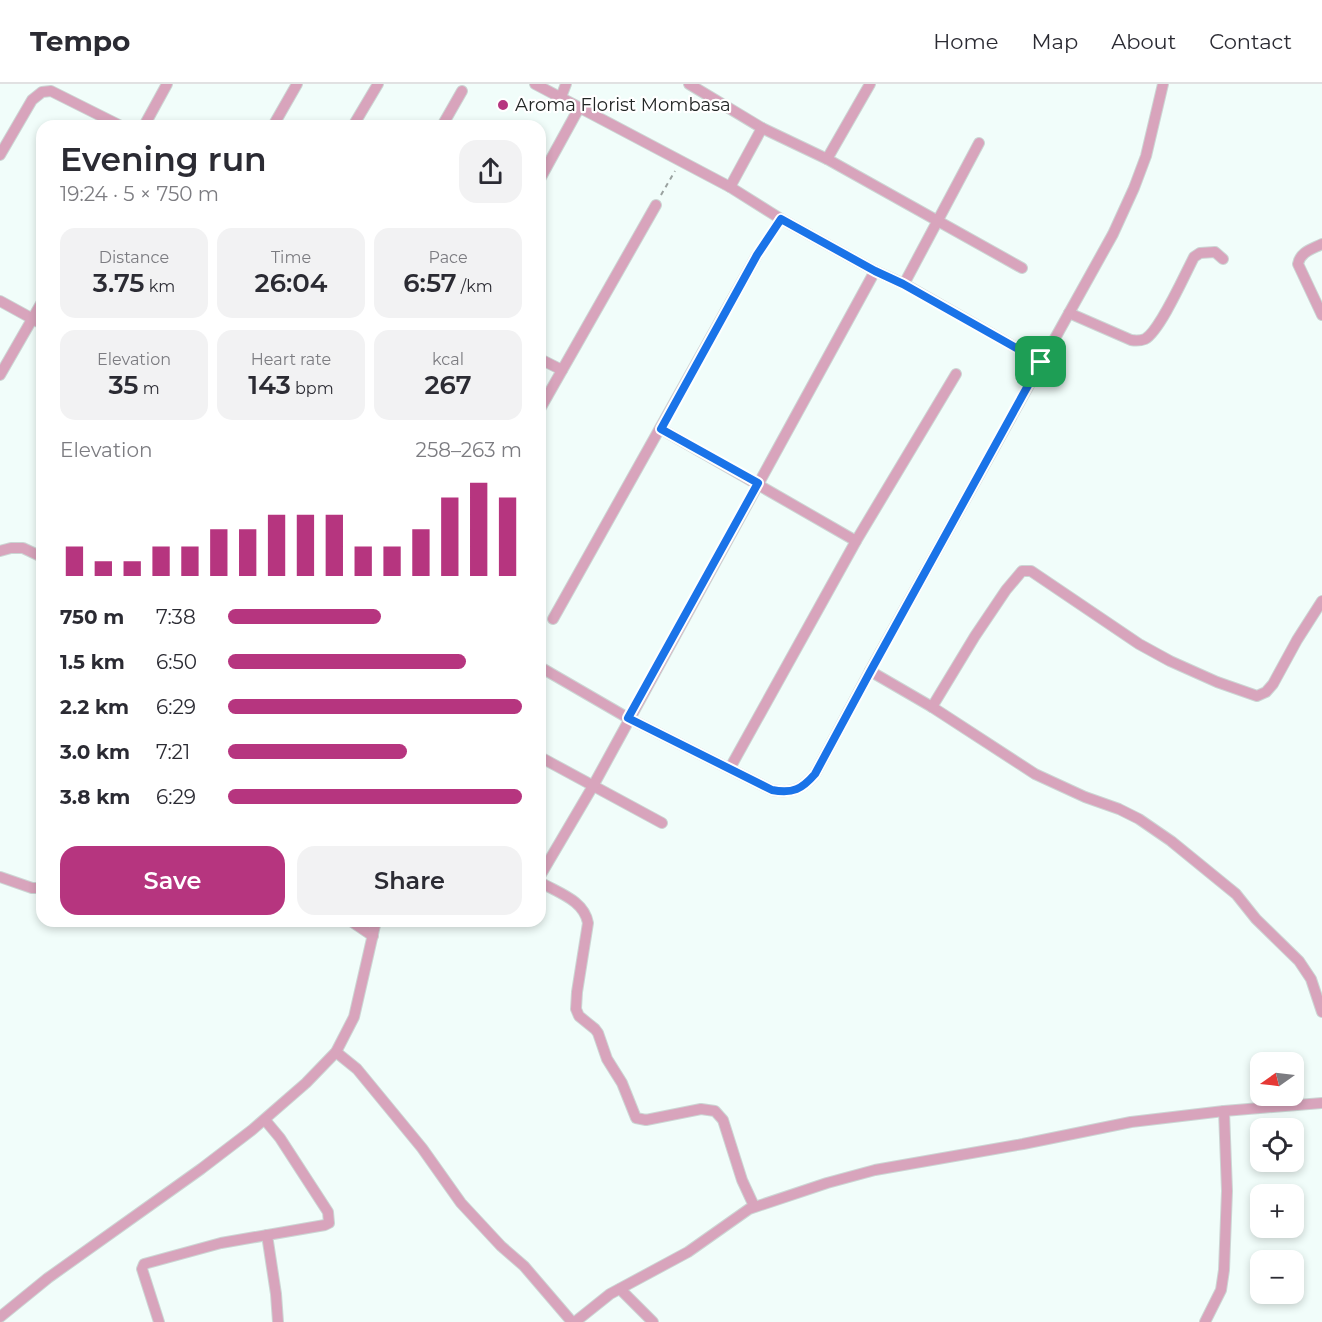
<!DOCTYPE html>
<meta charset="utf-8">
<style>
:root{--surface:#fff;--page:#f2f2f3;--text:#2b2b33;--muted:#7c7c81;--line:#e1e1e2;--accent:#b6357f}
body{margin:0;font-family:Montserrat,sans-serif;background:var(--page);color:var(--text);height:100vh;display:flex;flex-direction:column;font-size:22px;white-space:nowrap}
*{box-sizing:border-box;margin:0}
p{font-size:20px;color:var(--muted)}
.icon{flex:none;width:33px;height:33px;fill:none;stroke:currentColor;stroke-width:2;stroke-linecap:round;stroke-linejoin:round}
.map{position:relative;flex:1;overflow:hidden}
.side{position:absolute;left:36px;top:36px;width:510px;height:807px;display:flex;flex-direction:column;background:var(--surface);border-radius:18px;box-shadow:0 3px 9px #0003}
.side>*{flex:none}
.needle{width:39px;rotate:256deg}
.controls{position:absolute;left:1250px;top:968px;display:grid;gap:12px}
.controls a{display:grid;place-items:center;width:54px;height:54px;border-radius:12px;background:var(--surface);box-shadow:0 3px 9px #0003;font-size:30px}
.pin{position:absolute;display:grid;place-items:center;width:51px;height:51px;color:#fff;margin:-26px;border-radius:12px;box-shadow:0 3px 9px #0006}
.round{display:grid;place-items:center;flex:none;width:63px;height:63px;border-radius:18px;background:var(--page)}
.summary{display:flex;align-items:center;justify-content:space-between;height:102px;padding:0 24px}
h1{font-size:33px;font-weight:600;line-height:45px}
.stats{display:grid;grid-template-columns:repeat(3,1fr);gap:9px;height:102px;padding:6px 24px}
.stats div{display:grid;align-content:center;border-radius:15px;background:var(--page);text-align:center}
.stats b{font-size:26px;font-weight:600}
.stats small{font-size:16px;font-weight:400}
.stats p{font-size:16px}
.chart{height:168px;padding:12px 24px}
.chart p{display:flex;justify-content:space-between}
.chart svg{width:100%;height:108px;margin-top:6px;stroke:var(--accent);stroke-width:6}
.button{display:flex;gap:12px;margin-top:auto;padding:12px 24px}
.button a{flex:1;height:69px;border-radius:18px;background:var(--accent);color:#fff;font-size:24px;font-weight:600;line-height:69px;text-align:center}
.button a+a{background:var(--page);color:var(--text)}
ul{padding:0 24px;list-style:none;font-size:20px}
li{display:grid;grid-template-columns:96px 72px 1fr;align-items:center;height:45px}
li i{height:15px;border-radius:8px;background:var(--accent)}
header{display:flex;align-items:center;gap:36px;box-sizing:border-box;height:84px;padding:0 30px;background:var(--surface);border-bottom:2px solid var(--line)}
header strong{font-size:28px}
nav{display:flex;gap:33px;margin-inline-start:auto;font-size:21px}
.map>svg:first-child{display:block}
</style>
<header>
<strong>Tempo</strong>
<nav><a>Home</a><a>Map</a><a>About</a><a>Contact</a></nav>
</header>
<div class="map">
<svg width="1322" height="1238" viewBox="0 0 1322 1238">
<rect width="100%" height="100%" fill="#f1fdfa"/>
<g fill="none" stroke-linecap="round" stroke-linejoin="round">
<g stroke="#ccd6d4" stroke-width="12">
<g id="street">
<path d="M535,0L730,103L781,135L875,187L904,200L1041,278"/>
<path d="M689,0L762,44L827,75L1022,184"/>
<path d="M561,13L566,0"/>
<path d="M144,42L167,0"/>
<path d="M273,42L297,0"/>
<path d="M353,42L378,0"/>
<path d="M442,42L462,7"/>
<path d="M0,71L32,16L42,8L51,7L121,42"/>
<path d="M827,75L870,0"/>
<path d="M540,95L579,24"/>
<path d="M730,103L762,44"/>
<path d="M1322,160C1312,165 1300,168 1298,180L1322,231"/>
<path d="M904,200L979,59"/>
<path d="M0,217L42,240"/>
<path d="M1069,229L1131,256C1136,257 1140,257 1145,255C1160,247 1185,190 1194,173L1200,169L1215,168L1223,175"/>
<path d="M540,275L562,286"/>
<path d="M0,291L42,218"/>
<path d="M540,325L656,121"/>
<path d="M661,345L856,457"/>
<path d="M0,467L11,464H23L42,473"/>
<path d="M553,535L757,171"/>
<path d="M540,583L628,634L772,706C792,710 802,705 815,690L870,587L1113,150L1134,104L1146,72L1163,0"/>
<path d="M870,587L932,623L1035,690L1085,713L1119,725L1139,735L1171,757L1236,810L1256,835L1299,877L1311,895L1322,928"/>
<path d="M932,623L975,552L1006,506L1022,487H1031L1139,560L1170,577L1217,598L1257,612L1266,608L1273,600L1297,556L1322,517"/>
<path d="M540,673L662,739"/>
<path d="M730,684L856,457L956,290"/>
<path d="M540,792L593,702L875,187"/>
<path d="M0,793L32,804H42"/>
<path d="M540,798C558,809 584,816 588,839L577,908L576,925L579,932L595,945L598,949L607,975L622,999L636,1034L646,1036L701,1025L715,1027L723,1036L742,1096L754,1122"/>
<path d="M351,837L373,852"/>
<path d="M336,968L357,985L422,1064L461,1119L501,1162L524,1182L572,1238"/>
<path d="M267,1151L276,1210L278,1238"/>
<path d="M620,1205L653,1238"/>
<path d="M0,1233L48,1194L201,1085L252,1046L306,999L336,968L354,933L376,837"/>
<path d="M159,1238L142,1185L144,1180L221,1159L325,1141L329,1139L328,1128L280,1054L265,1036"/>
<path d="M575,1238L610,1210L688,1168L749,1125L827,1099L875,1086L1023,1060L1131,1038L1224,1027L1322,1019"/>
<path d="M1205,1238L1221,1206L1224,1186L1227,1107L1224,1027"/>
</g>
</g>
<g stroke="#9aa2a0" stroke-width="2" stroke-dasharray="4.5 4.5" stroke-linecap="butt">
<path d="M661,111L675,87"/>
<path d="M764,160L774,145"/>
</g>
<use href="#street" stroke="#d8a4bc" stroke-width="10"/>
</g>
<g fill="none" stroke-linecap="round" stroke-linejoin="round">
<g stroke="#fff" stroke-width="12">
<path id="route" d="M781,135L875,187L903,200L1041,278L870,588L815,690C802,705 793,710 772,706L628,634L758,399L661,345L757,171Z"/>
</g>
<use href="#route" stroke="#1a73e8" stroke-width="8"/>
</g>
<circle fill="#b6357f" stroke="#fff" stroke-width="2" cx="503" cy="21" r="6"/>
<g text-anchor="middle" stroke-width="4.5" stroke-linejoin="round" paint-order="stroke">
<g font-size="18" fill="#232726" stroke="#fff" text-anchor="start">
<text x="515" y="27">Aroma Florist Mombasa</text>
</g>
</g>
</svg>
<div class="controls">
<a><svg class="needle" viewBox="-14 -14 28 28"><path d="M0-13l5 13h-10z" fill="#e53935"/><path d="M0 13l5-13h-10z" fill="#7c7c81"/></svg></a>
<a><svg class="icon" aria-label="locate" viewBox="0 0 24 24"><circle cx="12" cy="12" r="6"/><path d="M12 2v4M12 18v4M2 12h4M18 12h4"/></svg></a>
<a>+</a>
<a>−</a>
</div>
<div class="pin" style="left:1041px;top:278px;background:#1e9e55"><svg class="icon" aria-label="arrive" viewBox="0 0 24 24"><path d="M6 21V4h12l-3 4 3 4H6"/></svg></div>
<section class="side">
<div class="summary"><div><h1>Evening run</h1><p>19:24 · 5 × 750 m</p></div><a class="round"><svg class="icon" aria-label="share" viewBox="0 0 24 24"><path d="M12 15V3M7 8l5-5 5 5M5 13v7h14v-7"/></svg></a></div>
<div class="stats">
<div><p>Distance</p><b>3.75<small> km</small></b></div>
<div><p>Time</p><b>26:04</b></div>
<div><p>Pace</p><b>6:57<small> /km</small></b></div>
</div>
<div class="stats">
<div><p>Elevation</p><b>35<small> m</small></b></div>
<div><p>Heart rate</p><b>143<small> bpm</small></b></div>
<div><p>kcal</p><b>267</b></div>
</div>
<div class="chart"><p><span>Elevation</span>258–263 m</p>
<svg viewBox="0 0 160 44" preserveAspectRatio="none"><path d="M5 44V32M15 44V38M25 44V38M35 44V32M45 44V32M55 44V25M65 44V25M75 44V19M85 44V19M95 44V19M105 44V32M115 44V32M125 44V25M135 44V12M145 44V6M155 44V12"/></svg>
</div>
<ul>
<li><b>750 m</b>7:38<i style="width:52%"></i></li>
<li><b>1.5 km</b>6:50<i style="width:81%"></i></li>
<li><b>2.2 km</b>6:29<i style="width:100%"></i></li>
<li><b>3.0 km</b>7:21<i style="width:61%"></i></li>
<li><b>3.8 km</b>6:29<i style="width:100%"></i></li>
</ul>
<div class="button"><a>Save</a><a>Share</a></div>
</section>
</div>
